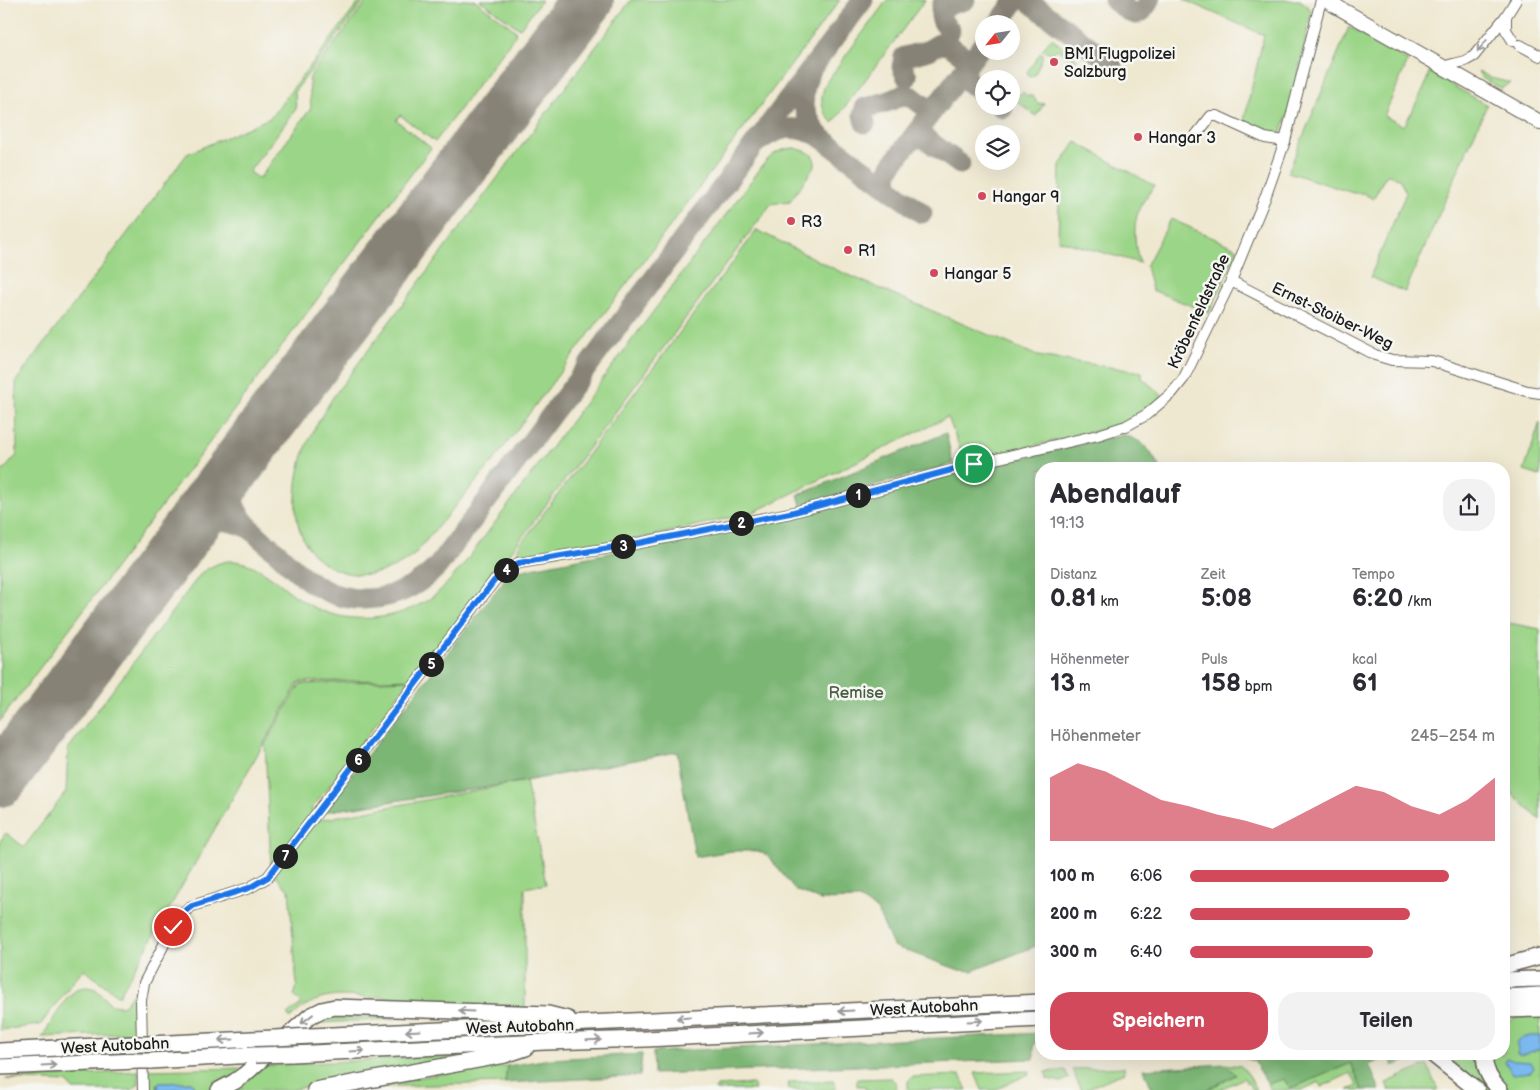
<!DOCTYPE html>
<html lang="de">
<meta charset="utf-8">
<style>
:root{--surface:#fff;--page:#f2f2f3;--text:#2b2b33;--muted:#7c7c81;--accent:#d1495b}
body{margin:0;font-family:"Balsamiq Sans",sans-serif;background:var(--page);color:var(--text);height:100vh;display:flex;flex-direction:column;font-size:19px;white-space:nowrap}
*{box-sizing:border-box;margin:0}
p{font-size:16px;color:var(--muted)}
.icon{flex:none;width:28px;height:28px;fill:none;stroke:currentColor;stroke-width:2;stroke-linecap:round;stroke-linejoin:round}
.map{position:relative;flex:1;overflow:hidden}
.panel{position:absolute;left:1035px;top:462px;width:475px;height:598px;display:flex;flex-direction:column;background:var(--surface);border-radius:20px;box-shadow:0 5px 20px #0002}
.panel>*{flex:none}
.needle{width:32px;rotate:240deg}
.tools{position:absolute;left:975px;top:15px;display:grid;gap:10px}
.tools a{display:grid;place-items:center;width:45px;height:45px;border-radius:50%;background:var(--surface);box-shadow:0 5px 20px #0002;font-size:25px}
.pin{position:absolute;display:grid;place-items:center;width:42px;height:42px;color:#fff;margin:-21px;border:2px solid #fff;border-radius:50%;box-shadow:0 1px 5px #0007}
.km{position:absolute;width:25px;height:25px;margin:-12px;border-radius:50%;background:#222;color:#fff;font-size:14px;line-height:25px;text-align:center}
.round{display:grid;place-items:center;flex:none;width:52px;height:52px;border-radius:20px;background:var(--page)}
.head{display:flex;align-items:center;justify-content:space-between;height:85px;padding:0 15px}
h1{font-size:28px;font-weight:600;line-height:38px}
.figures{display:grid;grid-template-columns:repeat(3,1fr);gap:8px;height:85px;padding:5px 15px}
.figures div{display:grid;align-content:center}
.figures b{font-size:25px;font-weight:600}
.figures small{font-size:14px;font-weight:400}
.figures p{font-size:14px}
.chart{height:140px;padding:10px 15px}
.chart p{display:flex;justify-content:space-between}
.chart svg{width:100%;height:90px;margin-top:5px;fill:var(--accent);opacity:.7}
.primary-button{display:flex;gap:10px;margin-top:auto;padding:10px 15px}
.primary-button a{flex:1;height:58px;border-radius:20px;background:var(--accent);color:#fff;font-size:20px;font-weight:600;line-height:58px;text-align:center}
.primary-button a+a{background:var(--page);color:var(--text)}
ul{padding:0 15px;list-style:none;font-size:16px}
li{display:grid;grid-template-columns:80px 60px 1fr;align-items:center;height:38px}
li i{height:12px;border-radius:6px;background:var(--accent)}
.map>svg:first-child{display:block}
</style>
<div class="map">
<svg width="1540" height="1090" viewBox="0 0 1540 1090">
<rect width="100%" height="100%" fill="#f6f6f2"/>
<filter id="ink" filterUnits="userSpaceOnUse"><feTurbulence type="fractalNoise" baseFrequency=".02" numOctaves="2"/><feDisplacementMap in="SourceGraphic" scale="10" xChannelSelector="R" yChannelSelector="G"/><feConvolveMatrix kernelMatrix="1 2 1 2 8 2 1 2 1" color-interpolation-filters="sRGB"/></filter>
<filter id="wash" filterUnits="userSpaceOnUse"><feTurbulence type="fractalNoise" baseFrequency=".0096" numOctaves="4" result="noise"/><feDisplacementMap in="SourceGraphic" scale="20" xChannelSelector="R" yChannelSelector="G"/><feGaussianBlur stdDeviation="1.12" result="paint"/><feColorMatrix in="noise" values="0 0 0 0 0 0 0 0 0 0 0 0 0 0 0 0 0 1.4 0 .05"/><feComposite in="paint" operator="in"/></filter>
<g filter="url(#wash)">
<rect width="100%" height="100%" fill="#efe8d0"/>
<g fill="#9bd587" stroke="#5c7852">
<path d="M361,0H365L295,91L296,109L249,172L259,179L311,108L309,80L312,73L368,0H475L515,30L516,34L435,142L400,115L396,120L431,148L0,721V474L17,455L16,381L187,154L270,118Z"/>
<path d="M480,0H542L520,28L517,27Z"/>
<path d="M631,0H840L492,463L413,556C359,597 291,567 296,496C298,454 312,432 333,397Z"/>
<path d="M887,0H925L833,123C820,110 819,97 827,81Z"/>
<path d="M1184,0H1300L1309,7L1311,12C1302,53 1296,97 1280,136L1273,137L1243,125L1264,35Z"/>
<path d="M1349,27L1408,61L1384,116L1404,126L1425,86L1429,72L1487,105L1405,292L1370,277L1406,193L1399,178L1388,175L1385,177L1373,199L1363,193H1353L1288,172Z"/>
<path d="M1052,38L1077,59L1075,62L1057,49L1053,53L1042,50Z"/>
<path d="M1041,52L1043,54C1042,62 1037,67 1035,75L1029,77L1027,72Z"/>
<path d="M1478,71L1491,78L1511,83L1501,89L1482,78Z"/>
<path d="M1023,92L1027,96H1033L1037,103L1044,104L1036,116L1014,99L1017,96Z"/>
<path d="M1076,142L1155,186C1150,192 1145,198 1141,205C1132,223 1134,245 1140,263L1058,240L1060,165Z"/>
<path d="M794,148C805,151 816,152 815,166L790,201L771,204L416,679L299,682L119,996L83,969L40,1025L0,1030V841L6,833L24,847L66,792L68,749L202,572C212,566 222,560 234,561C262,563 283,589 306,603C346,627 398,622 435,595C446,586 455,574 464,564L766,161C775,152 782,149 794,148Z"/>
<path d="M1171,219L1238,249L1209,313L1152,290L1146,266Z"/>
<path d="M757,230L839,271L1038,356L1142,372V378L1163,396L1152,406L1117,426L965,462L948,417L754,512L652,536L532,558L516,556L519,546Z"/>
<path d="M1540,422V476L1524,471Z"/>
<path d="M1504,622L1540,629V820L1504,786Z"/>
<path d="M409,680L311,810L319,820L526,781L546,884L525,888V1009L441,1004L374,996L373,998C341,995 315,992 291,1018L287,1015L302,1003L294,996L297,986L289,890L283,885L271,867L265,744L300,684Z"/>
<path d="M87,987L96,989L112,1005L121,1006L126,1003L134,991L137,1033L42,1037L67,997L79,988Z"/>
<path d="M1540,1013V1090H1510L1497,1079L1489,1054H1504V1025C1515,1016 1526,1014 1540,1013Z"/>
<path d="M395,1017V1019L319,1023V1018Z"/>
<path d="M475,1054L290,1090H227L260,1066Z"/>
<path d="M1440,1054H1482L1494,1090H1484Z"/>
<path d="M1351,1063L1362,1090H1348L1357,1086L1351,1073L1321,1087L1319,1082L1302,1090H1271L1268,1084L1284,1079L1290,1089Z"/>
<path d="M1225,1064L1241,1066L1249,1075L1256,1090H1252L1248,1082L1246,1083L1244,1078L1218,1090H1206L1236,1075Z"/>
<path d="M1427,1065L1438,1090H1389L1386,1083Z"/>
<path d="M507,1066L505,1083L362,1087L464,1070Z"/>
<path d="M1124,1067L1125,1072L1084,1090H1081L1072,1069Z"/>
<path d="M246,1068L217,1087L208,1090H167L182,1089L191,1082L157,1085L158,1090H149L147,1070Z"/>
<path d="M1065,1070L1069,1078L1061,1082L1047,1079L1046,1072Z"/>
<path d="M139,1071V1084L132,1090H73L70,1085L66,1082L6,1079Z"/>
<path d="M1030,1071L1029,1074L995,1090H982L975,1073Z"/>
<path d="M960,1075L967,1090H908V1081L912,1077Z"/>
<path d="M891,1078L896,1083V1090H866L865,1086H857V1079Z"/>
<path d="M833,1080L835,1082L836,1090H789L788,1082Z"/>
<path d="M753,1084L755,1090H715L717,1086Z"/>
</g>
<g fill="#7cb674" stroke="#4c6948">
<path d="M946,433L953,464L801,505L798,495Z"/>
<path d="M1122,435C1145,440 1149,450 1161,469H1041V944L972,971L959,970L893,946L877,910L859,899L820,900L795,890L768,856L758,851H732L695,857L677,752L526,781L323,812L509,574L521,570L792,518L976,469Z"/>
<path d="M1041,1033V1043H1034V1059L654,1074L653,1052Z"/>
<path d="M642,1054L640,1076L505,1083L507,1066L550,1059Z"/>
<path d="M1235,1054H1423L1393,1066L1389,1057L1369,1065L1380,1090H1362L1351,1063L1290,1089L1284,1079L1268,1084L1254,1061Z"/>
<path d="M1225,1064L1236,1075L1206,1090H1153L1143,1069Z"/>
</g>
<g fill="#7bb9ef" stroke="#4c6a86">
<path d="M1530,1036H1540V1049L1521,1055L1517,1054L1518,1050L1516,1043L1522,1038Z"/>
<path d="M1507,1058L1514,1061L1531,1062L1534,1068L1531,1072L1512,1074L1505,1061Z"/>
<path d="M191,1082L195,1085L194,1087C183,1089 171,1090 158,1090V1083Z"/>
</g>
<g fill="none" stroke-linecap="round" stroke-linejoin="round">
<g stroke="#868276" stroke-width="21">
<path d="M1027,0L1112,64"/>
<path d="M1114,0L1130,12L1136,14L1142,11L1150,0"/>
<path d="M998,24L1016,0"/>
<path d="M950,30C942,23 939,17 942,6L965,0"/>
<path d="M966,67C961,81 974,86 984,94"/>
<path d="M907,77L902,67L904,57L929,50L939,44L949,45L970,61"/>
<path d="M1000,106L1003,108"/>
<path d="M865,123L863,115L865,108L890,101L896,97L904,95L912,97L932,112"/>
<path d="M818,135L922,213"/>
<path d="M911,140L918,137L926,139L960,164"/>
<path d="M759,141C780,126 794,125 818,135C804,113 799,102 808,76"/>
<path d="M891,190C886,182 886,175 891,166L984,43"/>
<path d="M234,469C233,481 231,493 234,504C240,523 265,542 280,555C291,566 302,577 315,585C356,610 404,600 437,567L863,0"/>
<path d="M186,533C213,518 223,516 251,529"/>
</g>
<path stroke="#868276" stroke-width="54" d="M0,780L587,0"/>
</g>
</g>
<g filter="url(#ink)">
<g fill="none" stroke-linecap="round" stroke-linejoin="round">
<g stroke="#66635b" stroke-width="12">
<g id="minor">
<path d="M1506,16V30L1513,41"/>
<path d="M1520,45L1540,56"/>
<path d="M1449,65L1465,61L1474,56L1506,16L1516,0"/>
<path d="M1196,135L1211,116H1217L1265,138L1285,141"/>
<path d="M1231,281L1375,355L1392,360L1432,361L1527,391L1540,393"/>
<path d="M143,1090L141,1000L144,983L173,927L185,911L192,906L249,888L268,877L494,581L508,569L519,563L634,544L790,513L974,464L1098,435L1126,426L1146,415L1172,393L1184,378L1231,281L1265,198L1285,141L1321,0"/>
</g>
</g>
<g stroke="#66635b" stroke-width="16">
<path id="major" d="M1325,0L1540,122"/>
</g>
<g stroke="#66635b" stroke-width="18">
<g id="highway">
<path d="M1504,966L1540,956"/>
<path d="M1504,980L1540,979"/>
<path d="M1504,997L1540,995"/>
<path d="M1504,1010L1540,1009"/>
<path d="M311,1036L1041,1002"/>
<path d="M149,1044L275,1038"/>
<path d="M0,1051L134,1044"/>
<path d="M291,1054L545,1042L646,1039L1041,1019"/>
<path d="M1432,1054L1477,1090"/>
<path d="M1485,1054C1483,1068 1490,1080 1500,1090"/>
<path d="M150,1061L255,1055"/>
<path d="M0,1067L137,1061"/>
<path d="M219,1090L234,1082L244,1075L310,1016L322,1010L335,1007L548,1014L568,1019"/>
<path d="M315,1090L505,1055L526,1048"/>
</g>
</g>
<use href="#minor" stroke="#fff" stroke-width="10"/>
<use href="#major" stroke="#fff" stroke-width="14"/>
<use href="#highway" stroke="#fff" stroke-width="15"/>
<g stroke="#66635b" stroke-width="18" stroke-linecap="butt">
<g id="highway-bridge">
<path d="M275,1038L311,1036"/>
<path d="M134,1044H149"/>
<path d="M255,1055L291,1054"/>
<path d="M137,1061H150"/>
</g>
</g>
<use href="#highway-bridge" stroke="#fff" stroke-width="15"/>
</g>
<defs><path id="oneway-shaft" d="M-6 0H5M1.5-3L5.5 0L1.5 3" fill="none" stroke-width="1.6" stroke-linecap="round" stroke-linejoin="round" transform="scale(1.25)"/></defs>
<g stroke="#999">
<use href="#oneway-shaft" transform="translate(1482 46) rotate(128)"/>
<use href="#oneway-shaft" transform="translate(466 1011) rotate(-177)"/>
<use href="#oneway-shaft" transform="translate(846 1011) rotate(177)"/>
<use href="#oneway-shaft" transform="translate(684 1018) rotate(177)"/>
<use href="#oneway-shaft" transform="translate(307 1019) rotate(142)"/>
<use href="#oneway-shaft" transform="translate(975 1021) rotate(-3)"/>
<use href="#oneway-shaft" transform="translate(413 1031) rotate(177)"/>
<use href="#oneway-shaft" transform="translate(756 1033) rotate(-3)"/>
<use href="#oneway-shaft" transform="translate(226 1040) rotate(177)"/>
<use href="#oneway-shaft" transform="translate(594 1040) rotate(-2)"/>
<use href="#oneway-shaft" transform="translate(357 1051) rotate(-3)"/>
<use href="#oneway-shaft" transform="translate(49 1065) rotate(-3)"/>
</g>
</g>
<g fill="none" stroke-linecap="round" stroke-linejoin="round" filter="url(#ink)">
<g stroke="#fff" stroke-width="10">
<path id="route" d="M173,927L185,911L192,906L249,888L268,877L494,581L508,569L519,563L634,544L790,513L974,464"/>
</g>
<use href="#route" stroke="#1a73e8" stroke-width="6"/>
</g>
<g fill="#d1495b" stroke="#f6f6f2" stroke-width="2">
<circle cx="1054" cy="62" r="5"/>
<circle cx="1138" cy="137" r="5"/>
<circle cx="982" cy="196" r="5"/>
<circle cx="791" cy="221" r="5"/>
<circle cx="848" cy="250" r="5"/>
<circle cx="934" cy="273" r="5"/>
</g>
<g text-anchor="middle" stroke-width="5" stroke-linejoin="round" paint-order="stroke">
<g font-size="16" fill="#1c1c1c" stroke="#f6f6f2" text-anchor="start">
<text x="1064" y="59">BMI Flugpolizei<tspan x="1064" dy="18">Salzburg</tspan></text>
<text x="1148" y="143">Hangar 3</text>
<text x="992" y="202">Hangar 9</text>
<text x="801" y="227">R3</text>
<text x="858" y="256">R1</text>
<text x="944" y="279">Hangar 5</text>
</g>
<g font-size="16" fill="#1c1c1c" stroke="#f6f6f2">
<text transform="translate(1198 311) rotate(-65)" y="6">Kröbenfeldstraße</text>
<text transform="translate(1333 315) rotate(26)" y="6">Ernst-Stoiber-Weg</text>
<text transform="translate(924 1007) rotate(-3)" y="6">West Autobahn</text>
<text transform="translate(520 1026) rotate(-2)" y="6">West Autobahn</text>
<text transform="translate(115 1045) rotate(-3)" y="6">West Autobahn</text>
</g>
<g font-size="16" fill="#485d41" stroke="#f6f6f2">
<text x="856" y="698">Remise</text>
</g>
</g>
</svg>
<div class="tools">
<a><svg class="needle" viewBox="-14 -14 28 28"><path d="M0-13l5 13h-10z" fill="#e53935"/><path d="M0 13l5-13h-10z" fill="#7c7c81"/></svg></a>
<a><svg class="icon" aria-label="locate" viewBox="0 0 24 24"><circle cx="12" cy="12" r="6"/><path d="M12 2v4M12 18v4M2 12h4M18 12h4"/></svg></a>
<a><svg class="icon" aria-label="layers" viewBox="0 0 24 24"><path d="M12 4l9 5-9 5-9-5zM3 14l9 5 9-5"/></svg></a>
</div>
<div class="pin" style="left:974px;top:464px;background:#1e9e55"><svg class="icon" aria-label="arrive" viewBox="0 0 24 24"><path d="M6 21V4h12l-3 4 3 4H6"/></svg></div>
<div class="pin" style="left:173px;top:927px;background:#d93025"><svg class="icon" aria-label="check" viewBox="0 0 24 24"><path d="M5 12l5 5 9-10"/></svg></div>
<b class="km" style="left:858px;top:495px">1</b>
<b class="km" style="left:741px;top:523px">2</b>
<b class="km" style="left:623px;top:546px">3</b>
<b class="km" style="left:506px;top:570px">4</b>
<b class="km" style="left:431px;top:664px">5</b>
<b class="km" style="left:358px;top:760px">6</b>
<b class="km" style="left:285px;top:856px">7</b>
<section class="panel">
<div class="head"><div><h1>Abendlauf</h1><p>19:13</p></div><a class="round"><svg class="icon" aria-label="share" viewBox="0 0 24 24"><path d="M12 15V3M7 8l5-5 5 5M5 13v7h14v-7"/></svg></a></div>
<div class="figures">
<div><p>Distanz</p><b>0.81<small> km</small></b></div>
<div><p>Zeit</p><b>5:08</b></div>
<div><p>Tempo</p><b>6:20<small> /km</small></b></div>
</div>
<div class="figures">
<div><p>Höhenmeter</p><b>13<small> m</small></b></div>
<div><p>Puls</p><b>158<small> bpm</small></b></div>
<div><p>kcal</p><b>61</b></div>
</div>
<div class="chart"><p><span>Höhenmeter</span>245–254 m</p>
<svg viewBox="0 0 160 44" preserveAspectRatio="none"><path d="M0 44V13L10 6L20 10L30 17L40 24L50 27L60 31L70 34L80 38L90 31L100 24L110 17L120 20L130 27L140 31L150 24L160 13V44z"/></svg>
</div>
<ul>
<li><b>100 m</b>6:06<i style="width:85%"></i></li>
<li><b>200 m</b>6:22<i style="width:72%"></i></li>
<li><b>300 m</b>6:40<i style="width:60%"></i></li>
</ul>
<div class="primary-button"><a>Speichern</a><a>Teilen</a></div>
</section>
</div>
